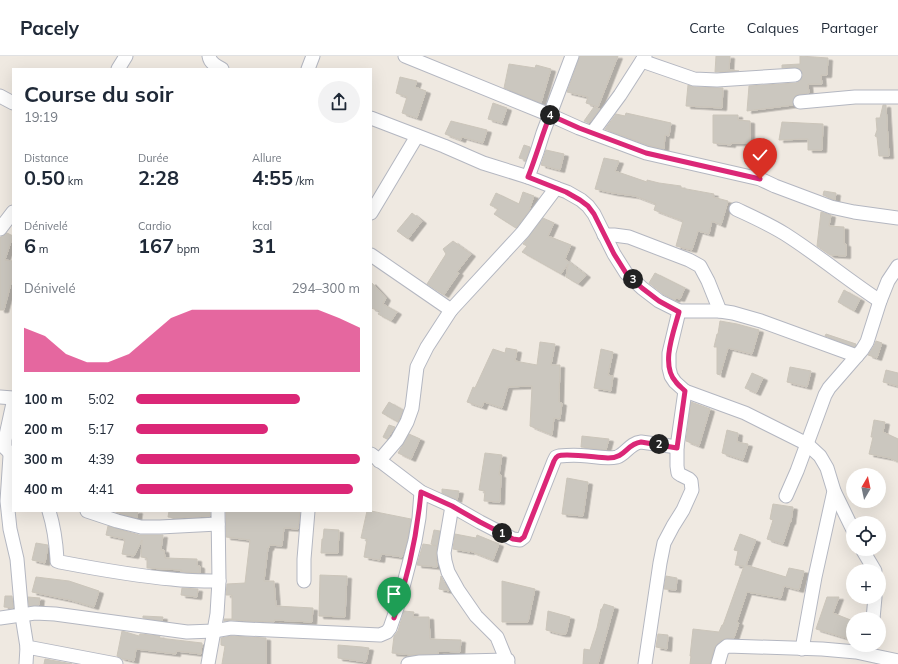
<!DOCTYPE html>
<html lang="fr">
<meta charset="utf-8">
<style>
:root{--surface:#fff;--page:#f2f2f3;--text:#1f2937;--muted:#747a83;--line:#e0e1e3;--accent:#db2777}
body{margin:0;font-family:Mulish,sans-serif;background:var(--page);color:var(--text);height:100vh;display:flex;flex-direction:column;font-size:15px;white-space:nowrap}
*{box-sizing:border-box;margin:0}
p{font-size:13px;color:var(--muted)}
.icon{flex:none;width:22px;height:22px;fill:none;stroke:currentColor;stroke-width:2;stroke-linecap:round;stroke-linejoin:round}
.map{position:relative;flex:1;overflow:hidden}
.drawer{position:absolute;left:12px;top:12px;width:360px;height:444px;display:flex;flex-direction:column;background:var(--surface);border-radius:0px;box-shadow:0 4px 16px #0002}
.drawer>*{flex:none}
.needle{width:26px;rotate:9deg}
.controls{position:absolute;left:846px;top:412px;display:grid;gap:8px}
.controls a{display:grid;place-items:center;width:40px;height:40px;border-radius:50%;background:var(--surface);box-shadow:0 4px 16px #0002;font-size:20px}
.pin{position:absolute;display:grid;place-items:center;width:34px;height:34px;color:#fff;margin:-41px -17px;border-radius:50% 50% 50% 0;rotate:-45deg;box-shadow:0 0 4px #0007}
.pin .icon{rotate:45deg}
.km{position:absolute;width:20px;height:20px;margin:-10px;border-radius:50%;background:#222;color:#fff;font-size:11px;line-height:20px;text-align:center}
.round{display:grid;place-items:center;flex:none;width:42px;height:42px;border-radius:21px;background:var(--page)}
.headline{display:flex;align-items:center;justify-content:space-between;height:68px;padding:0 12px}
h1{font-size:22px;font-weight:700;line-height:30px}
.metrics{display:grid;grid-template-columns:repeat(3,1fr);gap:6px;height:68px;padding:4px 12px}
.metrics div{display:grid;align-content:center}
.metrics b{font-size:20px;font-weight:700}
.metrics small{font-size:11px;font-weight:400}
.metrics p{font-size:11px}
.chart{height:112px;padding:8px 12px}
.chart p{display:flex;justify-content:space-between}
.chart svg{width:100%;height:72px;margin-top:4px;fill:var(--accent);opacity:.7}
ul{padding:0 12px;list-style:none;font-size:13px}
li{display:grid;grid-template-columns:64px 48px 1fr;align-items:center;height:30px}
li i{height:10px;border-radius:5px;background:var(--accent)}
header{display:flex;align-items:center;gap:24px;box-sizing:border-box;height:56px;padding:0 20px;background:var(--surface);border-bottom:1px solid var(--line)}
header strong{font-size:19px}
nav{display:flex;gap:22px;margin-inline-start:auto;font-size:14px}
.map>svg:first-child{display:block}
</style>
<header>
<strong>Pacely</strong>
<nav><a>Carte</a><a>Calques</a><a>Partager</a></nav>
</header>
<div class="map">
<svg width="898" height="608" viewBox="0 0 898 608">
<defs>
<filter id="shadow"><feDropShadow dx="4.5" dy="2.5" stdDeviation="0" flood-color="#0004"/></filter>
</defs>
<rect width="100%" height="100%" fill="#efe9e1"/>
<g fill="#cbc7bf" stroke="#cbc5ba" filter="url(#shadow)">
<path d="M580,0H618L598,51L586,47L588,41L567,36Z"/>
<path d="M716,0H730L729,14L739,15L715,16Z"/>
<path d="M800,0L828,2L827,19H821L822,28H808L809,37L796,39L793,43V49L747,55L749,30L796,27L800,25L802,22L803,19L801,14L798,12L795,11L782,12V9L800,8Z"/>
<path d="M509,8L535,12L536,9L551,13L541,47L504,32Z"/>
<path d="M400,21L417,25L415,31L426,35L417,62L402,57L407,41L396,37Z"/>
<path d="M688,29L694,31L723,32L722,52L686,50Z"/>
<path d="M493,47L507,52L502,67L488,63Z"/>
<path d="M883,49H886L889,100H879L877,81L875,80L877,74L876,62H880Z"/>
<path d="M594,51L600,53L589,67L584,65Z"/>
<path d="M626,57L671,67L669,80L665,79L664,93L648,89L605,73L616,58L625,60Z"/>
<path d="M713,59H738V64L750,65V87H731V89L713,87Z"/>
<path d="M451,65L487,74L483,87L462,81L461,84L445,78Z"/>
<path d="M782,66L823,68L822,94H808V83L779,84Z"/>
<path d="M524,89L530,91L526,104L519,102Z"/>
<path d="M546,94L564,98L560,114L541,109Z"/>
<path d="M604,102L619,105L615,115L647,126V124L659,127L681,130V132L714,138L713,141L728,145L721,169L712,165L709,178L698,175L692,194L676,190L683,165L654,154L656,148L635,140L613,137L595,133Z"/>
<path d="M824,135L836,137L835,144L823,139Z"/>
<path d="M523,136L534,140L529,155L516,172L494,158L498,153L490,149L496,137L519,148Z"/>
<path d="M821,156L831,159L829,170L844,171V188H846V200L830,199L817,190Z"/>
<path d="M412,157L422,165L408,183L397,175Z"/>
<path d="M543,162L554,167L548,180L571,189L565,203L586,219L578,228L566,221L568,208L561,218L522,196L527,190L523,188Z"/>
<path d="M7,177L13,180L5,204L13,205V220L4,254H0V182L1,181L3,180Z"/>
<path d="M453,185L471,198L457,216L459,217L444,239L427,228L446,198L443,193Z"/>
<path d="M655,217L685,232L680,243L676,242L675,244L663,238L649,227Z"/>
<path d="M371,226L386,242L383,248L397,256L391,265L378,258L380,255L371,252Z"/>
<path d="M844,234L860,243L854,255L838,246Z"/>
<path d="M720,265L737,268L759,274L752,298L728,292L720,319L717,318V291H714L717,278H718Z"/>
<path d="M826,278L856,288L854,291L825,280Z"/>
<path d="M876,285L882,287L877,302L868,299L874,290Z"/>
<path d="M540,286L555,288L551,309H560L559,346L562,347L560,363L554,362L552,379L530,370L532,330L508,331L502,352L484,346L482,351L467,346L473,331L475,332L493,293L505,297L506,292L517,294L515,305L537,309Z"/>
<path d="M601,293L613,296L608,319L613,320L611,335L594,332Z"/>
<path d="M790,311L811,315L807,331L787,326Z"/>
<path d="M886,314L898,317V330L883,326Z"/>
<path d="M752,317L763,322L756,337L745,332Z"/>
<path d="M389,346L403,354L398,366L382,357Z"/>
<path d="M691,346L710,353L699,390L686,385Z"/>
<path d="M874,364L885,366L883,376L898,383V406L890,402L869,398L873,381H871Z"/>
<path d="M389,369L395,371L387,383L383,381Z"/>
<path d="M727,374L738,377L737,386L748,388L743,404L722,397Z"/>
<path d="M409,378L420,383L411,403L398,397Z"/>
<path d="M582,380L609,383L606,394L581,391Z"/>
<path d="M485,397L502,399L499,419H501L500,446L484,445L485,435L479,434Z"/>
<path d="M567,422L588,426L583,460L562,458Z"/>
<path d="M442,433L459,435L457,444L442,437Z"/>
<path d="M773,448L793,451L791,466H790L783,488L767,483L773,464L770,463Z"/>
<path d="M112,455H138L137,462Z"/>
<path d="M169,455H210V460L175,462L168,461Z"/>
<path d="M226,455H300L298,473L284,472L282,490L270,489L269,492H268L264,525H274L276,550L313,552L312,566L274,564V566L232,564L224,565V563H232V539H226L227,528L245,527L250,484L226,481Z"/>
<path d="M367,455H371L411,463L407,486L402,501L381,498L380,504L364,501L367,483L361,482Z"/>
<path d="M108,470L139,479H163L161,494H164L165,502L197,503V509L200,510V517L181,516L182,514L147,512V502L141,501L142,484L134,500L122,498L125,483L106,479Z"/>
<path d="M324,473L339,474L338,497H321L322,483H323Z"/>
<path d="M434,474L440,475L437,490L431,488Z"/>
<path d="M455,478L476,482L477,479L499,488L493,504L470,495V496L453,493Z"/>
<path d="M740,478L756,484L746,509L786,521L789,512L804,515L799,534L784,530L781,542L747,536L737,566L739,567L734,582H727L722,584L717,588L714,592L710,608H690L691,600H690L693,573L719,576L722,569H723L744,510L735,509L738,495L734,494Z"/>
<path d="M36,487L48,489L45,507L32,504Z"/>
<path d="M423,488L437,490L436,498L437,511L417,509Z"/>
<path d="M320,519L347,520L345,561L319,560Z"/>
<path d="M441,520L449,535L439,533Z"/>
<path d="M666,520L677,522L676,534L664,533Z"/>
<path d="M36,521L69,525L99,535L94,551L70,544L32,536Z"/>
<path d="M502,525L535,533L528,566H502Z"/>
<path d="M182,532L198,533L197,541L181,539Z"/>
<path d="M5,540H12L13,552L4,551Z"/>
<path d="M28,541L40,542L39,549L29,550Z"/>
<path d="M827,541H839L833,557L853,565V584L816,573Z"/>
<path d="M604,548L614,551L598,608H583L584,593L590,594L597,572L601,553H602Z"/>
<path d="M404,555L414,556L413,561H429L430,583L461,584L460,596L438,595V598H420L412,599L392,597L394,580L398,575Z"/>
<path d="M548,555L570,561L566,578H561L546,574Z"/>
<path d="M143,560L163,561L162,565L143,562Z"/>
<path d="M122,575L139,580L140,578L160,580L159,582L202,587L201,598L176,595V598L136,593L134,605L121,602L117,600Z"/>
<path d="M658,578L668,579L667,593L656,591Z"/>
<path d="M231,580L266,582V608H222L225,590L221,589V582Z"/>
<path d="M338,589L362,591L369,592L366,606L338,602Z"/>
<path d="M45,603L72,608H44Z"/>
</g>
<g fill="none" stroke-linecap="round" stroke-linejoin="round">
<g stroke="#b4b7c1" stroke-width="15">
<g id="street">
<path d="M209,0C210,7 216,10 222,13"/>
<path d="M405,0L550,59L579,72L646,97L760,123L775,130L831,151L854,156L898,162"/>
<path d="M642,5L694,23L717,24L795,19"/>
<path d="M118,13L126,0"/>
<path d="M308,13L313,0"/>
<path d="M0,40L13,47"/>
<path d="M800,46L855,41H898"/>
<path d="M371,62L444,90L483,107L528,121"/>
<path d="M592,77L620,39L645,0"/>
<path d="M556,132L567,136L581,144L588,150L594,158L614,198L626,217L642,232L659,245L679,255L669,297V312L671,320L675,326L685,335L745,357L807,388L820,400L827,412L834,435L815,521L802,593"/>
<path d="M736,153C753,161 769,168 785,178C818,199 848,224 880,245"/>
<path d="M371,157L417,80"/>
<path d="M0,173L13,156"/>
<path d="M604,179H614L629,181L689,204L700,210L708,225L720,255"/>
<path d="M371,199L451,254"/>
<path d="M679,255H720L733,257L761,265L857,300"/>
<path d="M0,341L13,342"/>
<path d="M13,347L5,384V392L9,396L10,400L7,445L10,473L17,503L22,560L27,591L116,608"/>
<path d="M371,398L421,436L452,450L444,497L445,505L448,516L458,534L476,560L497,581L508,608"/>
<path d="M379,405L397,384L407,366L412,352L417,311L427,291L451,254L523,176L556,132L528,121L537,96L543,77L572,0"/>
<path d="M834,435L853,474"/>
<path d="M786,440L797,415L825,339L829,332L862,294L867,286L880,245L888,225L898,210"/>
<path d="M452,450L480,466L513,483L520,484L524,481L554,405L556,401L559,400C569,399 579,399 588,400C597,401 608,403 617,401C626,398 630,387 641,386L677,391"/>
<path d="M49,455C54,471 56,486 57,503V505L60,506C97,513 135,520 172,523C188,525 203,525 219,525"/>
<path d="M87,455L117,465L141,471H160L218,468"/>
<path d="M862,493L875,515"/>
<path d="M304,525V503L308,455"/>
<path d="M0,562L35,557L55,558L187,576L214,575L231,572L246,573L380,579L387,576L390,572L399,546L415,485L419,462L421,436"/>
<path d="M873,563L875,541"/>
<path d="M26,608L27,591"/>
<path d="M208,608L217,558L219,525L218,455"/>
<path d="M408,608L420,606L508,604"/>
<path d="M645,608L660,507L664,487L673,470L683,454L692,434L691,425L689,423L681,419L678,417L677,410V391L685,335"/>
<path d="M718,608L722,594L727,590L822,593L856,596L898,605"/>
</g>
</g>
<use href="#street" stroke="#fff" stroke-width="13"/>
</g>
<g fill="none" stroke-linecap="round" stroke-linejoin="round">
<g stroke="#fff" stroke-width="8">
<path id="route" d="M394,562C408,521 417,479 421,436L452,450L480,466L513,483L520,484L524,481L554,405C555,403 556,401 558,400C560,399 564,399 567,399C581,399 594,401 608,402C626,402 626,388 641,386L677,392L685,335C682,332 678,329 676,326C660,309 674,275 679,256L659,245L642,232L626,217L614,198L594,158L588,150L580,144L566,136L528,121C536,101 542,79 550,59L579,72L646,97L760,123"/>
</g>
<use href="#route" stroke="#db2777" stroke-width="5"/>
</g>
</svg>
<div class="controls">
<a><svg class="needle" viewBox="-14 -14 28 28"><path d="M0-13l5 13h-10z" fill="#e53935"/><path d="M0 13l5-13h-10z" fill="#747a83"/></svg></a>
<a><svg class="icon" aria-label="locate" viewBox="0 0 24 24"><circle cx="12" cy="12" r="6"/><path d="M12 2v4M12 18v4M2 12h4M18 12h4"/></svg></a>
<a>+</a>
<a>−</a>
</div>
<div class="pin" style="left:394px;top:562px;background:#1e9e55"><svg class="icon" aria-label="arrive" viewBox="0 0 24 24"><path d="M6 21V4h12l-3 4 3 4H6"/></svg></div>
<div class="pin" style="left:760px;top:123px;background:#d93025"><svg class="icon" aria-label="check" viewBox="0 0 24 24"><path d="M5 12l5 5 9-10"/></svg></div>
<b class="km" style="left:502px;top:477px">1</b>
<b class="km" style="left:659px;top:388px">2</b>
<b class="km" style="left:633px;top:223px">3</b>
<b class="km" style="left:550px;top:59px">4</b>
<section class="drawer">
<div class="headline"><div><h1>Course du soir</h1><p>19:19</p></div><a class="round"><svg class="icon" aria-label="share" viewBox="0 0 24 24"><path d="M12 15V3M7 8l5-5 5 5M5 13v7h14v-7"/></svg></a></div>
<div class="metrics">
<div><p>Distance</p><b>0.50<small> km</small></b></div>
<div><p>Durée</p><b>2:28</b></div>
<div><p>Allure</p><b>4:55<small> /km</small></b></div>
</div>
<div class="metrics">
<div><p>Dénivelé</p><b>6<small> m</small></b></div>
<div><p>Cardio</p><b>167<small> bpm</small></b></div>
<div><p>kcal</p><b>31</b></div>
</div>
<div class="chart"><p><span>Dénivelé</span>294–300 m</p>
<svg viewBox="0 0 160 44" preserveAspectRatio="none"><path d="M0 44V17L10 22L20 33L30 38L40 38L50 33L60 22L70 11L80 6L90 6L100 6L110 6L120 6L130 6L140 6L150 11L160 17V44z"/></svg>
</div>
<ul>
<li><b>100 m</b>5:02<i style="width:73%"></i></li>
<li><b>200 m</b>5:17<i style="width:59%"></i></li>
<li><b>300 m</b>4:39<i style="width:100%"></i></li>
<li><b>400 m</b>4:41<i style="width:97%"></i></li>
</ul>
</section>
</div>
